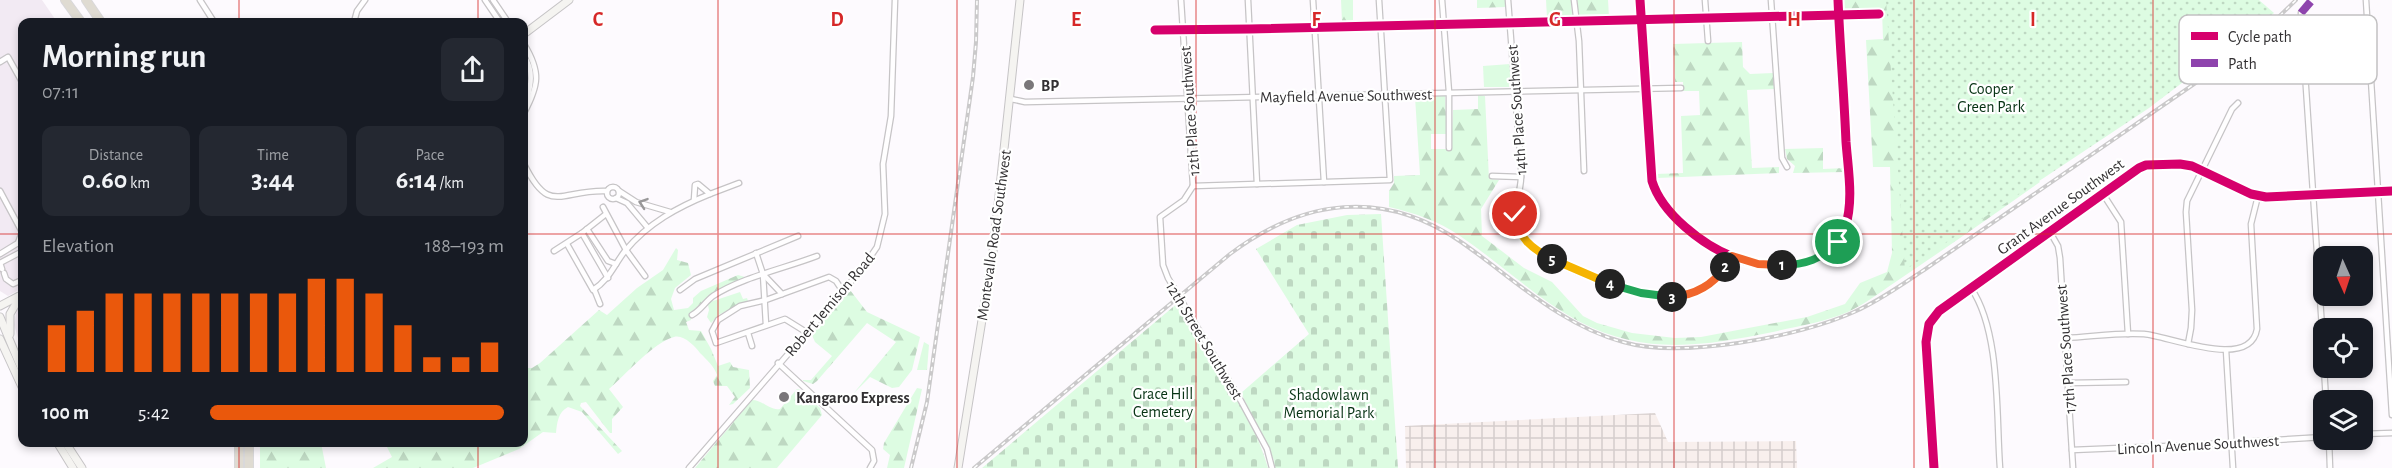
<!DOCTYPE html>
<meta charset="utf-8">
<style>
:root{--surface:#171b24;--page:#242831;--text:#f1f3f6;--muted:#9ea1a6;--accent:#ea580c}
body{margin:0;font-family:"Alegreya Sans",sans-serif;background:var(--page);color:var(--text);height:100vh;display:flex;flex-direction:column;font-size:22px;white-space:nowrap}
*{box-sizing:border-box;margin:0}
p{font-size:20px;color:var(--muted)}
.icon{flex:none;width:33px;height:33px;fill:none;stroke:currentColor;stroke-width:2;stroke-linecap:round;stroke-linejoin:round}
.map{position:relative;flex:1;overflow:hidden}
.side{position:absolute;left:18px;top:18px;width:510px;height:429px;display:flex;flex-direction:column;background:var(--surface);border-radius:12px;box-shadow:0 3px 9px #0003}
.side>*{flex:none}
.needle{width:39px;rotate:177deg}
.fabs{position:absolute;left:2313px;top:246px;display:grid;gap:12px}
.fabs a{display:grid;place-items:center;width:60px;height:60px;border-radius:12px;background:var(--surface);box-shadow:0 3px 9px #0003;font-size:30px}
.pin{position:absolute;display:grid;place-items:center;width:51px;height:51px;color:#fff;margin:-26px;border:3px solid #fff;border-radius:50%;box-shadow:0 2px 6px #0007}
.km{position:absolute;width:30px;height:30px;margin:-15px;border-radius:50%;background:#222;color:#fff;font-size:16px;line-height:30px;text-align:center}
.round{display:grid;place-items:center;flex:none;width:63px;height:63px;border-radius:12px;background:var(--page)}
.overview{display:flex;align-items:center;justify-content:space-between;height:102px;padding:0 24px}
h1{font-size:33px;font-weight:700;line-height:45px}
.metrics{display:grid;grid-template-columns:repeat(3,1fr);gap:9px;height:102px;padding:6px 24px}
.metrics div{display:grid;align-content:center;border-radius:12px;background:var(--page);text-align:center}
.metrics b{font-size:26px;font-weight:700}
.metrics small{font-size:16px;font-weight:400}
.metrics p{font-size:16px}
.chart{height:168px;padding:12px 24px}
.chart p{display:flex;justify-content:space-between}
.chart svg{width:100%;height:108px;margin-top:6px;stroke:var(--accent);stroke-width:6}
ul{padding:0 24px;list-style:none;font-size:20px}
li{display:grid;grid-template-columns:96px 72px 1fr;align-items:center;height:45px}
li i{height:15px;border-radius:8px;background:var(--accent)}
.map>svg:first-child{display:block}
</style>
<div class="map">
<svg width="2392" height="468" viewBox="0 0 2392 468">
<defs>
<pattern id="industrial-grid" width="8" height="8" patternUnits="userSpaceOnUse" patternTransform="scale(1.5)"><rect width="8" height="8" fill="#f8efed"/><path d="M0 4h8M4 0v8" fill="none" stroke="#d5cdcc"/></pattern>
<pattern id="forest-firs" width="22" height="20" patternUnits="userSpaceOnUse" patternTransform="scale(1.5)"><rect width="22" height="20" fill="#ddfce2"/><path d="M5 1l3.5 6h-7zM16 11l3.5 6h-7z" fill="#bed8c2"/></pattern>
<pattern id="cemetery-stones" width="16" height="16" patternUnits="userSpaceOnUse" patternTransform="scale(1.5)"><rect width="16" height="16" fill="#ddfce2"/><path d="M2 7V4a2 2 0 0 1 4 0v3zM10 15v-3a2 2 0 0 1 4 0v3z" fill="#bed8c2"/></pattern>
<pattern id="park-dots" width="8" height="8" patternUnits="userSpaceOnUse" patternTransform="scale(1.5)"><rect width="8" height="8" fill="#ddfce2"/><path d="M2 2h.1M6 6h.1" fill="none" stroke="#bed8c2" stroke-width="1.8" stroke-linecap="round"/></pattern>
</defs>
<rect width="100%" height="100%" fill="#fdfafe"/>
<g fill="#f2eaf3">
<path d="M0,0H42L57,22H22V288L8,296L0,291Z"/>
<path d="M22,306V351L14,325L17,308Z"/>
</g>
<path fill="url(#industrial-grid)" d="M1655,413L1668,442L1796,441L1797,468H1406L1405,426Z"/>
<path fill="#ddfce2" d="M1510,64L1512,83L1509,87H1484L1483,66Z"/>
<g fill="url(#forest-firs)">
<path d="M1316,0H1353V22H1342L1341,0Z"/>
<path d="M1477,0H1505L1506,7L1477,8Z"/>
<path d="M1546,0H1571L1572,15L1570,18H1547Z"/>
<path d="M1577,0H1608L1609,17H1581L1578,12Z"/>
<path d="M1842,0H1891L2040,182C1992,216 1943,250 1894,283C1879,293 1865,304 1848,312C1825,322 1798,326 1773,332C1704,346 1644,356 1578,321C1536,298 1500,263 1460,236C1439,221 1414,213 1389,207V191L1394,183V176L1420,175L1415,97L1445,96L1447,134H1431V149H1451L1453,110L1478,109V95L1485,96L1489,179L1499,180L1481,209L1482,236L1524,268L1552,282L1583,316L1597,323L1632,333L1675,338L1701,337L1807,317L1845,304L1860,283L1887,272L1892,253L1890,167H1873L1866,40L1883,39L1882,10L1842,11Z"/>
<path d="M1742,42L1743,67L1750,74L1773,73L1774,89L1747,90L1752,168L1779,167V173L1657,178L1656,174L1683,173L1681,116L1700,115L1699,91H1683V82H1675L1673,44Z"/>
<path d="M1823,148V169L1845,168V172L1793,173L1795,166L1787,159L1785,149Z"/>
<path d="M676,248L678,250L677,260L688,263L691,275L675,288L671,299L674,310L688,308L693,303V298L701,291L738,275L745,277V279L707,298L690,313L691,320L686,322L689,330L701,331L711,349L718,366L730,362L733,367L749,370L750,388L733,404L729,405L735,397L727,386H715L713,381L717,375C714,366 707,360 700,353C695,346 683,334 674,337C654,342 625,375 609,389L623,407L612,419V433H610L586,402L581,403L580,406L622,451L618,454L582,412L568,407C558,412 557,423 556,433L543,432L519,449L473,468H373L392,457L385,443L524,442V379L526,376L524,364L526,368H532L540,363L599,310L607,315L637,288L663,270Z"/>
<path d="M850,290L867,312L920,337L912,370L899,387L892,388L870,377L853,394L896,342L867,323L817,381L813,384L803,381V380H811L832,356L815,342L811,333Z"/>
<path d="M740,292L743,299L747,298L748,301L720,314L711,323L707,317L709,310L708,305L710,302Z"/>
<path d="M924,342L929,345L927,370H917Z"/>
<path d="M917,388L922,389L904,468H887L890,455L883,449L884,443Z"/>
<path d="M797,389H799L820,408L822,415L777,468H695L752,400C763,400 770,411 780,409Z"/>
<path d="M260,443H321L326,468H260Z"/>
</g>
<g fill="url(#cemetery-stones)">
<path d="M1381,214L1398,468H1274V460L1241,393L1309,334L1256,249L1297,225L1347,215Z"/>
<path d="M1179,302C1209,352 1253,413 1268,468H982Z"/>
</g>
<path fill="url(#park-dots)" d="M1886,0H2259L2274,13L2149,108L1905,270Z"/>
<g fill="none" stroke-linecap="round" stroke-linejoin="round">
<g stroke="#c6c4c6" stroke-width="7">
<g id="street">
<path d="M200,0L214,22"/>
<path d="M485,0L500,22"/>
<path d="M493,0L508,22"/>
<path d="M1181,0L1193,186"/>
<path d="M1248,0L1257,184"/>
<path d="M1313,0L1324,182"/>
<path d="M1442,0L1449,92V148"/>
<path d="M1508,0C1511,39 1514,79 1517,118C1518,138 1522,158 1521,178C1520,199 1509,215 1521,235C1538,262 1612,287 1643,294C1683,302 1711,292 1732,256"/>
<path d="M1574,0L1579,41L1584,171"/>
<path d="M1640,0L1652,181C1662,214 1703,245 1733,257C1769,271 1830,272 1845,228C1854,201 1848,169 1846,142C1844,94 1840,47 1838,0"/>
<path d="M1705,0L1708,41"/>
<path d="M1771,0L1782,158L1787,167"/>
<path d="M2366,0L2392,415"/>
<path d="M2301,13L2324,358"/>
<path d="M354,22L357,11L365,0"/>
<path d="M1155,30L1250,29L1879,14"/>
<path d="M524,44C541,72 539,85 524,113"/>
<path d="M524,56C535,71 530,88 526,105"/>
<path d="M0,62L8,57L22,82"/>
<path d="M1011,99L1025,102L1681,88"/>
<path d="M524,164C550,217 560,189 607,191"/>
<path d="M1492,176L1521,177"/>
<path d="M1193,186L1390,180L1379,0"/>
<path d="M1193,186L1184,200L1160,217L1163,265L1168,278L1241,401L1267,449L1272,468"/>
<circle cx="613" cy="193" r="6"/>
<path d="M0,191L22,232L18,243L0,254"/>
<path d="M619,191L636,202L670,212"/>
<path d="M2103,194L2121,222L2128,334"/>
<path d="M616,198L627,203L648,228"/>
<path d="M694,200L695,185L698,184L710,194L739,183"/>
<path d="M603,207L626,250L645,276"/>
<path d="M587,229L608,261L616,264"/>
<path d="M2050,232L2058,246L2060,258L2073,468"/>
<path d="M582,233L608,278"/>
<path d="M567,244L593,290C609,280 614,265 625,251C648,223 678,207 710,194"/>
<path d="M554,251L582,233L606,214"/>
<path d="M756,253L763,274L766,325"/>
<path d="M0,263L19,253L22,256"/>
<path d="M0,263L2,269"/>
<path d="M4,273L6,279L13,284L22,280"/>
<path d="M763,274L782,294"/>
<path d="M1971,288C2001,332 1996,415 2000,468"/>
<path d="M594,289L600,304"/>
<path d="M680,290L695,279L798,236"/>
<path d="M692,315C701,310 705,302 713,296C743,277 783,269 817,256"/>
<path d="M806,332L785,319L716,343L712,331L718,320L740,306L766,300L829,277L836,281L842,290"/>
<path d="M748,333L752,346"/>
<path d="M2065,338C2091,337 2118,332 2144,334C2169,336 2250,371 2257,329L2251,224L2258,196"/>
<path d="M2188,344L2191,328L2192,310L2186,212L2187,201L2232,109L2238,103"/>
<path d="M2226,350L2233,468"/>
<path d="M778,363L872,450L874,461L870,468"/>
<path d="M2324,368L2326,400"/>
<path d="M2068,383L2126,382"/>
<path d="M2362,434L2392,433"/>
<path d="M2329,440L2330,468"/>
<path d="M2072,450L2192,445L2324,437"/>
<path d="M689,468L862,269L877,247L885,214L883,164L891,116L895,0"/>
<path d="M1934,468L1926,342L1929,324L1939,311L2139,168L2146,165L2180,164L2192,166L2251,194L2266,197L2392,191"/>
</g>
</g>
<g stroke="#c6c4c6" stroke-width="9">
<g id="secondary">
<path d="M524,34L569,0"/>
<path d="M0,306L19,296"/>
<path d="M0,317L22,370"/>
<path d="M10,334V314L21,295"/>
<path d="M0,339L22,387"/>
<path d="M57,442L73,468"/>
<path d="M65,442L82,468"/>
<path d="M958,468L993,252L1020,0"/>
</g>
</g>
<g stroke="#d9d8da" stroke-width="10">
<g id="highway">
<path d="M65,0L81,22"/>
<path d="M86,0L101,22"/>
<path d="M239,442V468"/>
<path d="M249,442V468"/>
</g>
</g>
<use href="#street" stroke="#fffeff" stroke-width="4.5"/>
<use href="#secondary" stroke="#f5f4f1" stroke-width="7"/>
<use href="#highway" stroke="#dfdbd2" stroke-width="8"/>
<g stroke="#cac9ca" stroke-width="4">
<g id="rail">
<path d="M911,468L927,402L973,77L976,42L977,0"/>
<path d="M974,468L1230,254C1303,199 1383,188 1461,242C1513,278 1560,325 1623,342C1681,359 1799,337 1854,312C1879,301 1901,285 1924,270L2213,71L2260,35L2296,0"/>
</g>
</g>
<use href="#rail" stroke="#fff" stroke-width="1.5" stroke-dasharray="4.5" stroke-linecap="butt"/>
<path stroke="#8e44ad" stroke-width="8" stroke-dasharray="15 8" stroke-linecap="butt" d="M2301,13L2312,0"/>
<g stroke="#fff" stroke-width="13">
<g id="cycleway">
<path d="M1640,0L1652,181C1662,214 1703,245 1733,257C1769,271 1830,272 1845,228C1854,201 1848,169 1846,142C1844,94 1840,47 1838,0"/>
<path d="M1155,30L1250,29L1879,14"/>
<path d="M1934,468L1926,342L1929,324L1939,311L2139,168L2146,165L2180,164L2192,166L2251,194L2266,197L2392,191"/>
</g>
</g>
<use href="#cycleway" stroke="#d6006c" stroke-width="9"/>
</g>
<defs><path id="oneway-chevron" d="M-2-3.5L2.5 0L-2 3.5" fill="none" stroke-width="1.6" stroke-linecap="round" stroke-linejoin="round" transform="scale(1.5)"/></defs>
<use stroke="#999899" href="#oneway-chevron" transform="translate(643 203) rotate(-161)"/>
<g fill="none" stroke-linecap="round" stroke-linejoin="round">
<g stroke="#fff" stroke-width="12">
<path id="split-1" d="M1782,265C1805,265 1822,259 1838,242"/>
</g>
<g stroke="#fff" stroke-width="12">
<path id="split-2" d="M1725,267L1732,256L1758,264L1782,265"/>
</g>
<g stroke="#fff" stroke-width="12">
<path id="split-3" d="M1672,297C1694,295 1713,285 1725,267"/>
</g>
<g stroke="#fff" stroke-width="12">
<path id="split-4" d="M1610,284L1641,293L1672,297"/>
</g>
<g stroke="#fff" stroke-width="12">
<path id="split-5" d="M1552,259L1610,284"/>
</g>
<g stroke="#fff" stroke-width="12">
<path id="split-6" d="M1515,214C1517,237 1532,249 1552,259"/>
</g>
<use href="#split-1" stroke="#22a559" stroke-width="8"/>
<use href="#split-2" stroke="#f0652b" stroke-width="8"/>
<use href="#split-3" stroke="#f0652b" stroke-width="8"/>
<use href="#split-4" stroke="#22a559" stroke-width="8"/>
<use href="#split-5" stroke="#f5b400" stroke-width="8"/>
<use href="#split-6" stroke="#f5b400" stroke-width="8"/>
</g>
<path fill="none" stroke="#d62828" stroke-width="1.5" stroke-opacity="0.55" d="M239,0V22M478,0V22M718,0V468M957,0V468M1196,0V468M1435,0V468M1674,0V468M1914,0V468M2153,0V468M0,234H22M524,234H2392M239,442V468M478,442V468"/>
<g fill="#7a777a" stroke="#fff" stroke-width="2">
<circle cx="1029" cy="85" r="6"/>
<circle cx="784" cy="397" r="6"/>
</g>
<g text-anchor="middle" stroke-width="4.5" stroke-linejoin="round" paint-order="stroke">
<g font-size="16" font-weight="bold" fill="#333133" stroke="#fff" text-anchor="start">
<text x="1041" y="91">BP</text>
<text x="796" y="403">Kangaroo Express</text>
</g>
<g font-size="16" fill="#063213" stroke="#fff">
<text x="1991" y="94">Cooper<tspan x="1991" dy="18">Green Park</tspan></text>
<text x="1163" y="399">Grace Hill<tspan x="1163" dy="18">Cemetery</tspan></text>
<text x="1329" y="400">Shadowlawn<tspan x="1329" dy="18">Memorial Park</tspan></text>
</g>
<g font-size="16" fill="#333133" stroke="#fff">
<text transform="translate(1346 95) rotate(-1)" y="6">Mayfield Avenue Southwest</text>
<text transform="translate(1516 110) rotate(-94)" y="6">14th Place Southwest</text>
<text transform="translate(1189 111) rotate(-94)" y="6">12th Place Southwest</text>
<text transform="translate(2060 206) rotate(-36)" y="6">Grant Avenue Southwest</text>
<text transform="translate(993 235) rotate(-82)" y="6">Montevallo Road Southwest</text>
<text transform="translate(829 304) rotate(-50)" y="6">Robert Jemison Road</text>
<text transform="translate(1205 340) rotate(59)" y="6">12th Street Southwest</text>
<text transform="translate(2065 349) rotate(-94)" y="6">17th Place Southwest</text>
<text transform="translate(2198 444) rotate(-3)" y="6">Lincoln Avenue Southwest</text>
</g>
</g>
<rect x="2179" y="15" width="198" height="69" rx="9" fill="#fff" stroke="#c2c1c2" stroke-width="1.5"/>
<rect x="2191" y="32" width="27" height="8" fill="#d6006c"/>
<rect x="2191" y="59" width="27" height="8" fill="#8e44ad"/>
<g font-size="16" fill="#333133">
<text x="2228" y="42">Cycle path</text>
<text x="2228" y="69">Path</text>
</g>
<g font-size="20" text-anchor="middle" font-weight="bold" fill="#d62828" stroke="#fff" stroke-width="4.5" stroke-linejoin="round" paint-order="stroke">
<text x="598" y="26">C</text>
<text x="837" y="26">D</text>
<text x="1076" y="26">E</text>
<text x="1316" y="26">F</text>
<text x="1555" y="26">G</text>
<text x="1794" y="26">H</text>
<text x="2033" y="26">I</text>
</g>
</svg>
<div class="fabs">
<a><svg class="needle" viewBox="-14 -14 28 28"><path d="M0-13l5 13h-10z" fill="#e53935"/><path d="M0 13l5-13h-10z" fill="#9ea1a6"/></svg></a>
<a><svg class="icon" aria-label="locate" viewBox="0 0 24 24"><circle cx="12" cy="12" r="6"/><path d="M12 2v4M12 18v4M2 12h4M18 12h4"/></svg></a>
<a><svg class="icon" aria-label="layers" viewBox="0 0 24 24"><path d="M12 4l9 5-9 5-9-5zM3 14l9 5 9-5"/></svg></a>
</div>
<div class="pin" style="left:1838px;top:242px;background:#1e9e55"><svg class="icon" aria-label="arrive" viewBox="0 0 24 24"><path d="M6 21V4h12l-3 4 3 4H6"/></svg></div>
<div class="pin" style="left:1515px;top:214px;background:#d93025"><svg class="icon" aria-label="check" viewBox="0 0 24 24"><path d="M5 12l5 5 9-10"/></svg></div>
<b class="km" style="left:1782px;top:265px">1</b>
<b class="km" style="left:1725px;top:267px">2</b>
<b class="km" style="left:1672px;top:297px">3</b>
<b class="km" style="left:1610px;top:284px">4</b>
<b class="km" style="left:1552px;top:259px">5</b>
<section class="side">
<div class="overview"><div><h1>Morning run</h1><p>07:11</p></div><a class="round"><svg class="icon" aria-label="share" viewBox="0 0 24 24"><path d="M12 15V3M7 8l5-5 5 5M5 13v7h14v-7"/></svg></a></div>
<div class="metrics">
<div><p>Distance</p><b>0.60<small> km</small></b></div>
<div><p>Time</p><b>3:44</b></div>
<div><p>Pace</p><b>6:14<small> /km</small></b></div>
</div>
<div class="chart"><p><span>Elevation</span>188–193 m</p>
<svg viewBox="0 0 160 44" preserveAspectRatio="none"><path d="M5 44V25M15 44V19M25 44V12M35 44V12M45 44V12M55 44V12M65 44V12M75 44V12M85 44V12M95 44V6M105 44V6M115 44V12M125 44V25M135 44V38M145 44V38M155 44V32"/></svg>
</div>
<ul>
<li><b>100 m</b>5:42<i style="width:100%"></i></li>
</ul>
</section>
</div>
